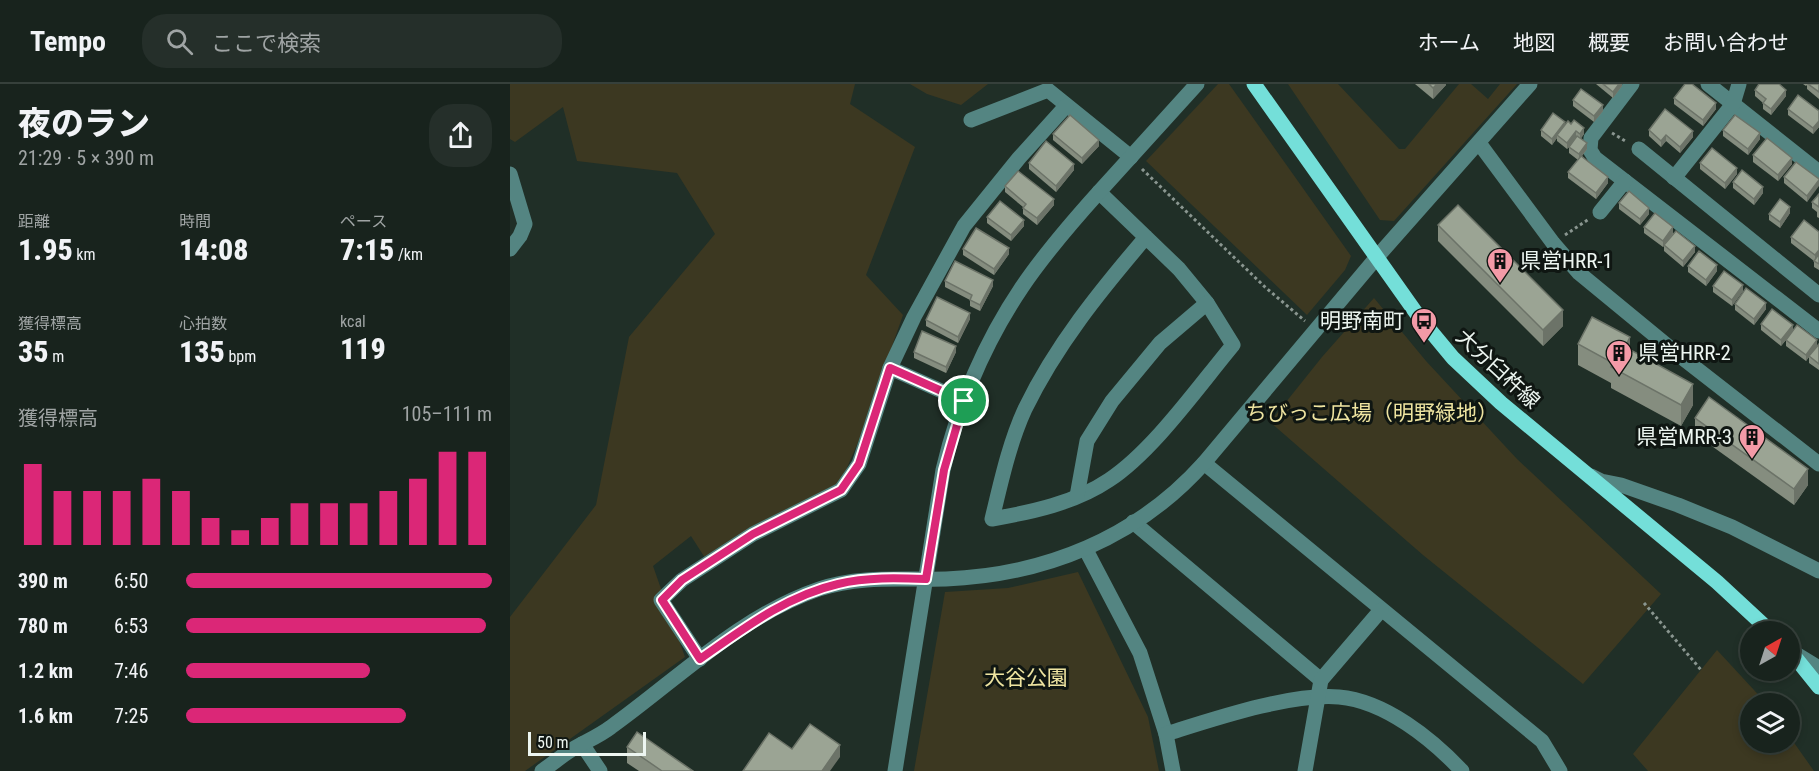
<!DOCTYPE html>
<html lang="ja">
<meta charset="utf-8">
<style>
:root{--surface:#18231d;--page:#252f2a;--text:#f1f3f6;--muted:#9fa4a4;--line:#36403b;--accent:#db2777}
body{margin:0;font-family:"Roboto Condensed","Noto Sans JP",sans-serif;background:var(--page);color:var(--text);height:100vh;display:flex;flex-direction:column;font-size:22px;white-space:nowrap}
*{box-sizing:border-box;margin:0}
p{font-size:20px;color:var(--muted)}
.icon{flex:none;width:33px;height:33px;fill:none;stroke:currentColor;stroke-width:2;stroke-linecap:round;stroke-linejoin:round}
.map{position:relative;flex:1;overflow:hidden}
.side{display:flex;flex-direction:column;background:var(--surface);width:510px}
.side>*{flex:none}
.needle{width:39px;rotate:39deg}
.fabs{position:absolute;left:1230px;top:537px;display:grid;gap:12px}
.fabs a{display:grid;place-items:center;width:60px;height:60px;border-radius:50%;background:var(--surface);box-shadow:0 3px 9px #0003,0 0 0 2px var(--line);font-size:30px}
.scale{position:absolute;left:18px;bottom:15px;width:118px;box-sizing:border-box;padding-left:6px;border:3px solid #edf6f1;border-top:0;font-size:16px;line-height:21px;white-space:nowrap;color:#edf6f1;-webkit-text-stroke:4px #0f1612;paint-order:stroke}
.pin{position:absolute;display:grid;place-items:center;width:51px;height:51px;color:#fff;margin:-26px;border:3px solid #fff;border-radius:50%;box-shadow:0 2px 6px #0007}
.round{display:grid;place-items:center;flex:none;width:63px;height:63px;border-radius:24px;background:var(--page)}
.overview{display:flex;align-items:center;justify-content:space-between;height:102px;padding:0 18px}
h1{font-size:33px;font-weight:800;line-height:45px}
.figures{display:grid;grid-template-columns:repeat(3,1fr);gap:9px;height:102px;padding:6px 18px}
.figures div{display:grid;align-content:center}
.figures b{font-size:30px;font-weight:800}
.figures small{font-size:16px;font-weight:400}
.figures p{font-size:16px}
.chart{height:168px;padding:12px 18px}
.chart p{display:flex;justify-content:space-between}
.chart svg{width:100%;height:108px;margin-top:6px;stroke:var(--accent);stroke-width:6}
ul{padding:0 18px;list-style:none;font-size:20px}
li{display:grid;grid-template-columns:96px 72px 1fr;align-items:center;height:45px}
li i{height:15px;border-radius:8px;background:var(--accent)}
header{display:flex;align-items:center;gap:36px;box-sizing:border-box;height:84px;padding:0 30px;background:var(--surface);border-bottom:2px solid var(--line)}
header strong{font-size:28px}
nav{display:flex;gap:33px;margin-inline-start:auto;font-size:21px}
.search{width:420px;height:54px;background:var(--page);display:flex;align-items:center;gap:15px;box-sizing:border-box;padding:0 21px;border-radius:24px;color:var(--muted);font-size:22px}
main{display:flex;flex:1;min-height:0}
.map>svg:first-child{display:block}
</style>
<header>
<strong>Tempo</strong>
<div class="search"><svg class="icon" aria-label="search" viewBox="0 0 24 24"><circle cx="10" cy="10" r="6"/><path d="M15 15l6 6"/></svg>ここで検索</div>
<nav><a>ホーム</a><a>地図</a><a>概要</a><a>お問い合わせ</a></nav>
</header>
<main>
<section class="side">
<div class="overview"><div><h1>夜のラン</h1><p>21:29 · 5 × 390 m</p></div><a class="round"><svg class="icon" aria-label="share" viewBox="0 0 24 24"><path d="M12 15V3M7 8l5-5 5 5M5 13v7h14v-7"/></svg></a></div>
<div class="figures">
<div><p>距離</p><b>1.95<small> km</small></b></div>
<div><p>時間</p><b>14:08</b></div>
<div><p>ペース</p><b>7:15<small> /km</small></b></div>
</div>
<div class="figures">
<div><p>獲得標高</p><b>35<small> m</small></b></div>
<div><p>心拍数</p><b>135<small> bpm</small></b></div>
<div><p>kcal</p><b>119</b></div>
</div>
<div class="chart"><p><span>獲得標高</span>105–111 m</p>
<svg viewBox="0 0 160 44" preserveAspectRatio="none"><path d="M5 44V11M15 44V22M25 44V22M35 44V22M45 44V17M55 44V22M65 44V33M75 44V38M85 44V33M95 44V27M105 44V27M115 44V27M125 44V22M135 44V17M145 44V6M155 44V6"/></svg>
</div>
<ul>
<li><b>390 m</b>6:50<i style="width:100%"></i></li>
<li><b>780 m</b>6:53<i style="width:98%"></i></li>
<li><b>1.2 km</b>7:46<i style="width:60%"></i></li>
<li><b>1.6 km</b>7:25<i style="width:72%"></i></li>
</ul>
</section>
<div class="map">
<svg width="1309" height="687" viewBox="0 0 1309 687">
<rect width="100%" height="100%" fill="#202f27"/>
<g fill="#3c3821">
<path d="M0,0H345L340,20L405,63L356,191L393,231L349,356L329,402L197,477L181,452L143,482L175,573L15,687H0V533L86,421L119,253L205,150L167,89L67,77L53,23L5,58L0,55Z"/>
<path d="M400,0H478L451,21L417,10Z"/>
<path d="M708,0H719L841,172L835,186L797,231L636,77Z"/>
<path d="M778,0H828L889,65H895L949,0H961L978,15L990,0H1007L884,137L870,136Z"/>
<path d="M864,214L916,277L1007,375L1151,510L1073,600L913,471L760,338L812,273Z"/>
<path d="M568,488L638,633L649,687H404L435,508L498,504Z"/>
<path d="M1207,566L1256,619L1240,620V658H1280V653L1304,687H1138L1123,670Z"/>
</g>
<g fill="none" stroke-linecap="round" stroke-linejoin="round">
<g stroke="#8a9690" stroke-width="3" stroke-dasharray="3 3" stroke-linecap="butt">
<path d="M1102,49L1117,58"/>
<path d="M632,85L755,203L795,237"/>
<path d="M1055,151L1079,135"/>
<path d="M1134,519L1192,587"/>
</g>
<g stroke="#548582" stroke-width="15">
<path d="M1122,0L1081,54L1080,66L1085,74L1309,247"/>
<path d="M1198,0L1309,88"/>
<path d="M461,36L538,6L621,73"/>
<path d="M969,59L1043,159L1069,189L1165,268L1309,380"/>
<path d="M1129,65L1309,211"/>
<path d="M0,90L15,140L10,152L0,165"/>
<path d="M1164,94L1223,20L1229,0"/>
<path d="M589,108L669,185L697,219L723,261C688,303 643,367 599,396C565,419 522,428 482,435C491,398 499,360 515,325C546,261 590,207 636,153"/>
<path d="M1090,128L1115,97"/>
<path d="M454,317L380,284L404,233L454,142L509,74L556,22"/>
<path d="M694,379L1032,657L1050,687"/>
<path d="M1081,392L1091,397L1111,401L1168,421L1222,443L1309,487"/>
<path d="M567,412L577,357L602,317L650,259L697,219"/>
<path d="M623,438L811,596"/>
<path d="M576,466L630,569L656,650L663,687"/>
<path d="M1281,567L1309,584"/>
<path d="M190,575L151,516L172,496L243,450L331,406L349,380L380,284"/>
<path d="M656,650C704,635 780,609 829,613C875,617 922,655 952,687"/>
<path d="M72,660L90,687"/>
<path d="M32,687C41,681 49,674 58,668C72,659 88,653 101,643C168,595 230,532 309,505C350,491 393,496 436,495C535,491 627,454 694,379L867,173L1020,0"/>
<path d="M385,687L433,386C448,322 475,258 512,203C535,169 562,138 589,108C622,72 654,36 687,0"/>
<path d="M795,687L811,596L871,526"/>
</g>
<g stroke="#74dfd9" stroke-width="15">
<path d="M744,0L909,233L943,274L991,319L1207,498L1261,548"/>
<path d="M1280,567L1309,603"/>
</g>
</g>
<g fill="#858d7f">
<path d="M905,0H936V1L923,15Z"/>
<path d="M1086,0H1112V2L1103,14Z"/>
<path d="M1293,0H1309V15L1297,5V1L1296,2Z"/>
<path d="M1245,6L1276,12L1261,31L1253,25V19L1245,12Z"/>
<path d="M1164,14L1206,25L1193,42L1164,20Z"/>
<path d="M1063,16L1093,27L1084,38L1063,22Z"/>
<path d="M1278,25L1309,27V43L1303,50L1278,31Z"/>
<path d="M1055,41L1074,50L1071,54L1077,65L1072,72L1098,99L1086,115L1058,94V88L1068,76L1059,69V63L1057,65L1047,57V54L1042,61L1031,52V46Z"/>
<path d="M1139,46L1183,53L1170,69L1156,57L1151,63L1139,52Z"/>
<path d="M1213,46L1250,55L1238,71L1213,52Z"/>
<path d="M543,50L589,62L572,80L543,56Z"/>
<path d="M1243,71L1282,80L1268,97L1243,78Z"/>
<path d="M519,79L564,86L546,108L519,85Z"/>
<path d="M1190,79L1227,90L1215,105L1190,85Z"/>
<path d="M1274,93L1309,95L1297,118L1274,99Z"/>
<path d="M1223,98L1253,109L1244,121L1223,104Z"/>
<path d="M495,102L544,121L527,141L513,130V123L495,108Z"/>
<path d="M1309,110V134L1307,133V128L1302,124V118Z"/>
<path d="M1109,119L1139,130L1130,141L1109,125Z"/>
<path d="M1280,129L1270,144L1259,136V130Z"/>
<path d="M477,133L514,142L501,157L477,139Z"/>
<path d="M928,141L1053,242L1033,262L928,157Z"/>
<path d="M1134,143L1163,149L1185,168L1173,183L1154,167V162L1153,163L1134,149Z"/>
<path d="M1309,148V186L1304,183V177L1281,159V153Z"/>
<path d="M453,165L499,170L484,191L453,171Z"/>
<path d="M1178,182L1207,187L1196,202L1178,188Z"/>
<path d="M435,197L483,202L470,227L460,222V216L435,203Z"/>
<path d="M1203,202L1233,207L1222,222L1203,208Z"/>
<path d="M1225,220L1256,225L1244,241L1225,226Z"/>
<path d="M460,235L448,259L416,242V236Z"/>
<path d="M1251,240L1283,246L1307,262L1309,260V286L1299,279V273L1296,277L1276,262V256L1271,262L1251,246Z"/>
<path d="M1068,260L1120,266L1183,321L1171,342L1101,304V299L1068,281Z"/>
<path d="M404,268H446L436,289L404,274Z"/>
<path d="M1185,334L1298,401L1284,421L1185,350Z"/>
<path d="M117,663L183,687H129L117,679Z"/>
</g>
<g fill="#6c7368">
<path d="M927,0H936V1L923,15V4Z"/>
<path d="M1109,0H1112V2L1103,14V8Z"/>
<path d="M1276,6V12L1261,31V25Z"/>
<path d="M1206,19V25L1193,42V36Z"/>
<path d="M1093,21V27L1084,38V32Z"/>
<path d="M1309,37V43L1303,50V44Z"/>
<path d="M1055,38V44L1047,51V54L1042,61V55Z"/>
<path d="M1074,44V50L1070,56V50Z"/>
<path d="M1066,47V53L1057,65V59Z"/>
<path d="M1183,47V53L1170,69V63Z"/>
<path d="M1250,49V55L1238,71V65Z"/>
<path d="M1156,51V57L1151,63V57Z"/>
<path d="M589,56V62L572,80V74Z"/>
<path d="M1077,59V65L1069,76V70Z"/>
<path d="M1282,74V80L1268,97V91Z"/>
<path d="M564,80V86L546,108V102Z"/>
<path d="M1227,84V90L1215,105V99Z"/>
<path d="M1098,93V99L1086,115V109Z"/>
<path d="M1309,96V102L1297,118V112Z"/>
<path d="M1253,103V109L1244,121V115Z"/>
<path d="M544,115V121L527,141V134Z"/>
<path d="M1280,123V129L1270,144V138Z"/>
<path d="M1139,124V130L1130,141V135Z"/>
<path d="M514,136V142L501,157V151Z"/>
<path d="M1163,143V149L1153,163V157Z"/>
<path d="M1185,162V168L1173,183V177Z"/>
<path d="M499,164V170L484,191V185Z"/>
<path d="M1309,166V172L1305,177V171Z"/>
<path d="M1207,181V187L1196,202V196Z"/>
<path d="M483,196V202L470,227V221Z"/>
<path d="M1233,201V207L1222,222V216Z"/>
<path d="M1256,219V225L1244,241V235Z"/>
<path d="M1053,226V242L1033,262V246Z"/>
<path d="M460,229V235L448,259V253Z"/>
<path d="M1283,241V247L1271,262V256Z"/>
<path d="M1120,253V275L1115,263Z"/>
<path d="M1307,256V262L1296,277V271Z"/>
<path d="M446,262V268L436,289V283Z"/>
<path d="M1183,300V321L1171,342V321Z"/>
<path d="M1298,385V401L1284,421V405Z"/>
<path d="M330,661V673L320,687H312Z"/>
</g>
<g fill="#9ba494" stroke="#6c7368" stroke-width="1.5">
<path d="M919,0H927L923,4Z"/>
<path d="M1093,0H1109L1103,8Z"/>
<path d="M1175,0H1182L1206,19L1193,36L1164,14Z"/>
<path d="M1249,0H1269L1276,6L1261,25L1253,19L1256,15L1245,6Z"/>
<path d="M1298,0H1309V8Z"/>
<path d="M1071,5L1093,21L1084,32L1063,16Z"/>
<path d="M1288,11L1309,27V37L1303,44L1278,25Z"/>
<path d="M1155,25L1183,47L1170,63L1156,51L1151,57L1139,46Z"/>
<path d="M1043,29L1055,38L1042,55L1031,46Z"/>
<path d="M560,31L589,56L572,74L543,50Z"/>
<path d="M1225,31L1250,49L1238,65L1213,46Z"/>
<path d="M1064,36L1074,44L1070,50L1066,47L1057,59L1047,51L1058,37L1061,40Z"/>
<path d="M1067,52L1077,59L1069,70L1059,63Z"/>
<path d="M1257,54L1282,74L1268,91L1243,71Z"/>
<path d="M536,57L564,80L546,102L519,79Z"/>
<path d="M1202,64L1227,84L1215,99L1190,79Z"/>
<path d="M1071,72L1098,93L1086,109L1058,88Z"/>
<path d="M1286,78L1309,95V96L1297,112L1274,93Z"/>
<path d="M1232,86L1253,103L1244,115L1223,98Z"/>
<path d="M508,87L544,115L527,134L513,124L516,120L495,102Z"/>
<path d="M1119,107L1139,124L1130,135L1109,119Z"/>
<path d="M1309,110V123L1302,118Z"/>
<path d="M1270,115L1280,123L1270,138L1259,130Z"/>
<path d="M490,117L514,136L501,151L477,133Z"/>
<path d="M948,121L1053,226L1033,246L928,141Z"/>
<path d="M1145,129L1163,143L1153,157L1134,143Z"/>
<path d="M1294,136L1309,148V166L1305,171L1281,153Z"/>
<path d="M466,144L499,164L484,185L453,165Z"/>
<path d="M1166,147L1185,162L1173,177L1154,161Z"/>
<path d="M1189,167L1207,181L1196,196L1178,182Z"/>
<path d="M1309,170V180L1304,177Z"/>
<path d="M445,177L483,196L470,221L460,216L462,211L435,197Z"/>
<path d="M1214,187L1233,201L1222,216L1203,202Z"/>
<path d="M1236,204L1256,219L1244,235L1225,220Z"/>
<path d="M427,213L460,229L448,253L416,236Z"/>
<path d="M1262,225L1283,241L1271,256L1251,240Z"/>
<path d="M1082,233L1120,253L1115,263L1183,300L1171,321L1101,283L1103,279L1068,260Z"/>
<path d="M1287,241L1307,256L1296,271L1276,256Z"/>
<path d="M412,247L446,262L436,283L404,268Z"/>
<path d="M1309,260V280L1299,272Z"/>
<path d="M1199,313L1298,385L1284,405L1185,334Z"/>
<path d="M300,640L330,661L312,687H233L259,649L282,665Z"/>
<path d="M127,648L183,687H152L117,663Z"/>
</g>
<g fill="none" stroke-linecap="round" stroke-linejoin="round">
<g stroke="#fff" stroke-width="12">
<path id="route" d="M380,284L454,317L434,386L416,495C387,494 357,493 328,500C276,512 233,545 190,575L152,516L172,496L243,450L331,406L349,380Z"/>
</g>
<use href="#route" stroke="#db2777" stroke-width="8"/>
</g>
<defs>
<g id="building-pin" transform="scale(1.35)"><path d="M0 17L-7.5 6A9.5 9.5 0 1 1 7.5 6Z" fill="#f39aa7" stroke="#0f1612"/><path d="M-4-6H4V6H1V3H-1V6H-4ZM-2.5-4.3h1.7v1.8h-1.7ZM.8-4.3h1.7v1.8H.8ZM-2.5-1h1.7V.8h-1.7ZM.8-1h1.7V.8H.8Z" fill="#111"/></g>
<g id="bus-pin" transform="scale(1.35)"><path d="M0 17L-7.5 6A9.5 9.5 0 1 1 7.5 6Z" fill="#f39aa7" stroke="#0f1612"/><path d="M-5-6H5V4H4V6H2V4H-2V6H-4V4H-5ZM-3.5-4V0h7V-4ZM-3.5 1.2v1.5H-2V1.2ZM2 1.2v1.5H3.5V1.2Z" fill="#111"/></g>
</defs>
<g fill-rule="evenodd">
<use href="#building-pin" x="990" y="177"/>
<use href="#bus-pin" x="914" y="237"/>
<use href="#building-pin" x="1109" y="269"/>
<use href="#building-pin" x="1242" y="353"/>
</g>
<g text-anchor="middle" stroke-width="6" stroke-linejoin="round" paint-order="stroke">
<g font-size="21" fill="#edf6f1" stroke="#0f1612" text-anchor="start">
<text x="1010" y="184">県営HRR-1</text>
<text x="894" y="244" text-anchor="end">明野南町</text>
<text x="1128" y="276">県営HRR-2</text>
<text x="1222" y="360" text-anchor="end">県営MRR-3</text>
</g>
<g font-size="21" fill="#edf6f1" stroke="#0f1612">
<text transform="translate(988 285) rotate(43)" y="7">大分臼杵線</text>
</g>
<g font-size="21" fill="#eee4a0" stroke="#0f1612">
<text x="862" y="336">ちびっこ広場（明野緑地）</text>
<text x="516" y="601">大谷公園</text>
</g>
</g>
</svg>
<div class="fabs">
<a><svg class="needle" viewBox="-14 -14 28 28"><path d="M0-13l5 13h-10z" fill="#e53935"/><path d="M0 13l5-13h-10z" fill="#9fa4a4"/></svg></a>
<a><svg class="icon" aria-label="layers" viewBox="0 0 24 24"><path d="M12 4l9 5-9 5-9-5zM3 14l9 5 9-5"/></svg></a>
</div>
<div class="scale">50 m</div>
<div class="pin" style="left:454px;top:317px;background:#1e9e55"><svg class="icon" aria-label="arrive" viewBox="0 0 24 24"><path d="M6 21V4h12l-3 4 3 4H6"/></svg></div>
</div>
</main>
